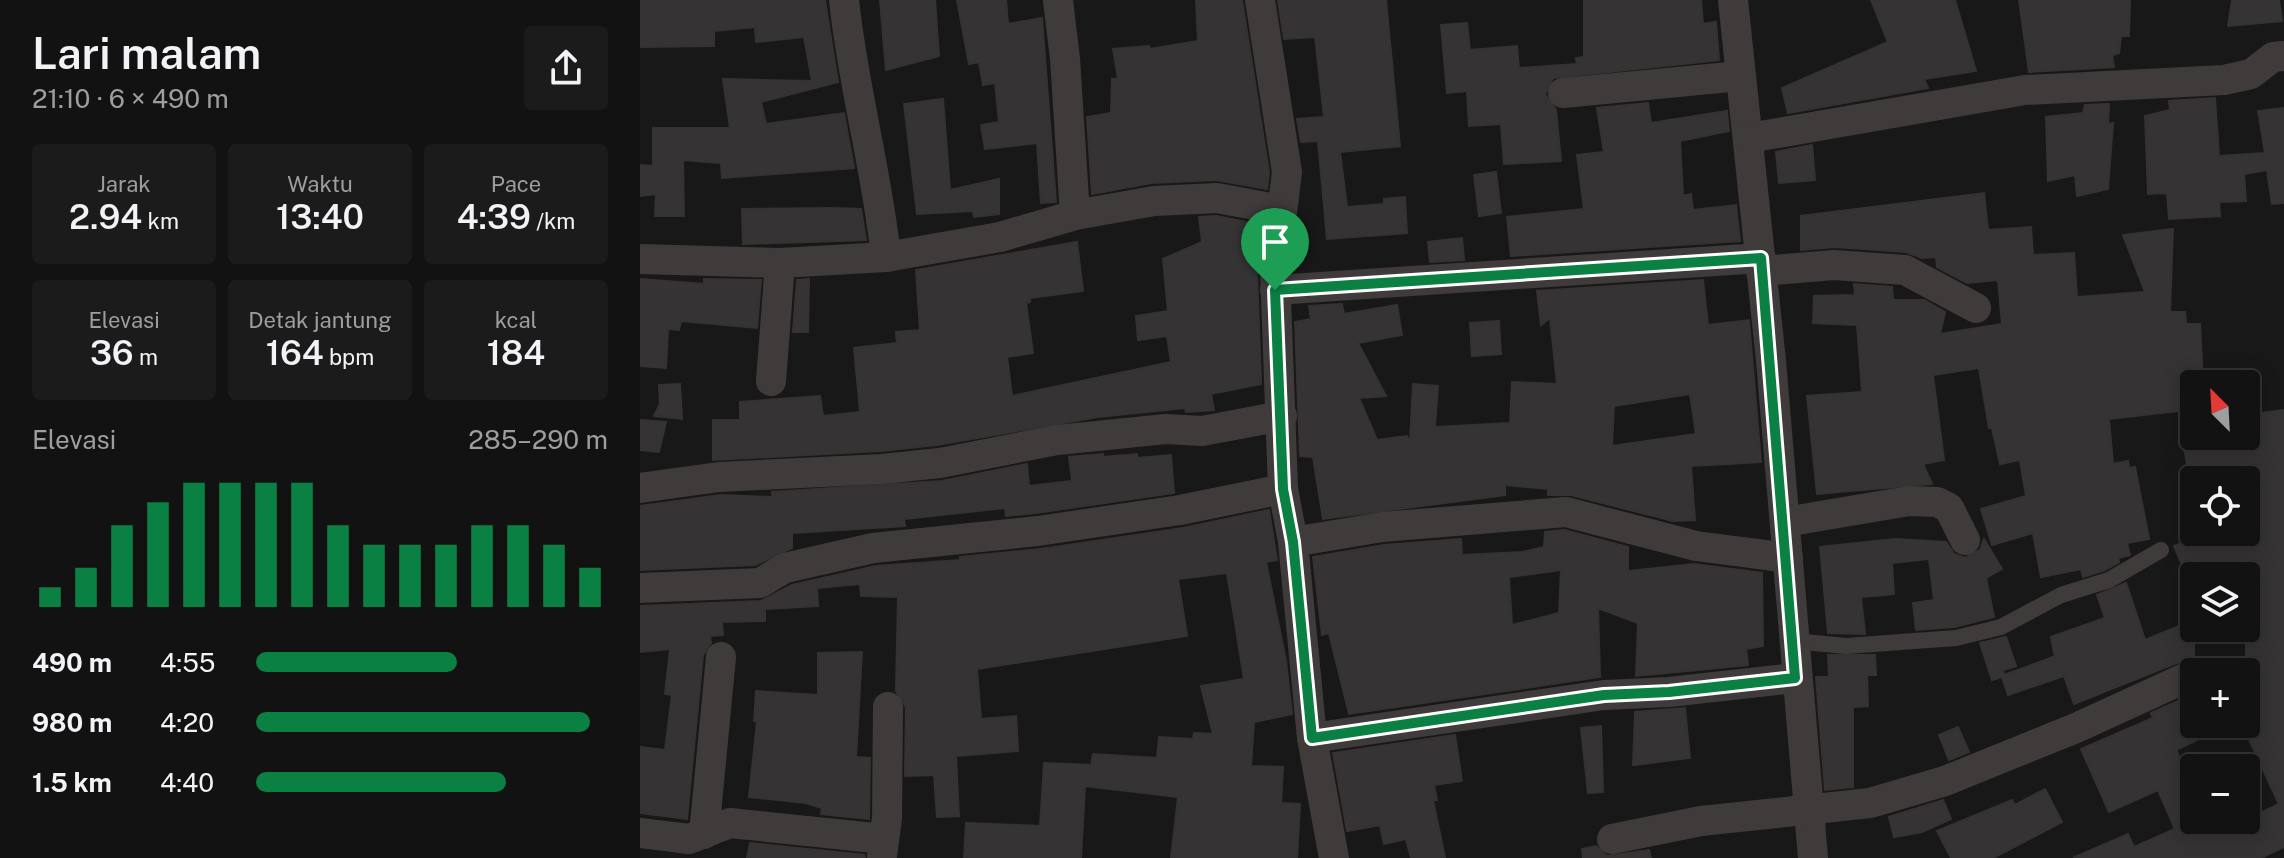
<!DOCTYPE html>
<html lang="id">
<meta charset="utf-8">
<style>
:root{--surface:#131212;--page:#1c1b1b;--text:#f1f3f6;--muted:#9d9e9f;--line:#323232;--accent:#0b8043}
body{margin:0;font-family:"Public Sans",sans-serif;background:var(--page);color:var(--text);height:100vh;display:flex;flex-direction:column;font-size:30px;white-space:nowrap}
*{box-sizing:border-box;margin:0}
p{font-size:26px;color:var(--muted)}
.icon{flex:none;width:44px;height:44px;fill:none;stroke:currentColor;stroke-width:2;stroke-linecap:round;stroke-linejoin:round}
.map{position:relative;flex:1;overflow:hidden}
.drawer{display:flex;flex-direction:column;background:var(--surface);width:640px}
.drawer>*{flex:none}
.needle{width:52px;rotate:336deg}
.fabs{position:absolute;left:1540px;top:370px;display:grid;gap:16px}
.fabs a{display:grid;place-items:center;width:80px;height:80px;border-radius:8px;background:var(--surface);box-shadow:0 4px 20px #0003,0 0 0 2px var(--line);font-size:40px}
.pin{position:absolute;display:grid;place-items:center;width:68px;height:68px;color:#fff;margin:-82px -34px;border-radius:50% 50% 50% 0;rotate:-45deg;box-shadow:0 0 8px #0007}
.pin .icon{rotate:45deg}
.round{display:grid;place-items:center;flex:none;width:84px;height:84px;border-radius:8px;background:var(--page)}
.summary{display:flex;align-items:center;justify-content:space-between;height:136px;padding:0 32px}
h1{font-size:44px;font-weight:600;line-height:60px}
.stats{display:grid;grid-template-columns:repeat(3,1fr);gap:12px;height:136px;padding:8px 32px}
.stats div{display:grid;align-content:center;border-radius:8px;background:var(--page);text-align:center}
.stats b{font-size:34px;font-weight:600}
.stats small{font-size:22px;font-weight:400}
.stats p{font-size:22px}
.chart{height:224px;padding:16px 32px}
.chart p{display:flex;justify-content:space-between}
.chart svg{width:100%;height:144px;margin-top:8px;stroke:var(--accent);stroke-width:6}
ul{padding:0 32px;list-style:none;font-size:26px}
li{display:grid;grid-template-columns:128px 96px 1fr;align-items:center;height:60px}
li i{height:20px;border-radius:10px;background:var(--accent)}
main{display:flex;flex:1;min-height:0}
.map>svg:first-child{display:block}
</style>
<main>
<section class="drawer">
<div class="summary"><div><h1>Lari malam</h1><p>21:10 · 6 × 490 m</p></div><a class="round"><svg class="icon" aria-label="share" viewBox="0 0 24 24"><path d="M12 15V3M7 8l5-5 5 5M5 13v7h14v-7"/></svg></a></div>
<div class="stats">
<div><p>Jarak</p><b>2.94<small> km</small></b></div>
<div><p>Waktu</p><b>13:40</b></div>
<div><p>Pace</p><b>4:39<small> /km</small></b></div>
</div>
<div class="stats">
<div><p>Elevasi</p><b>36<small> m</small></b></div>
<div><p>Detak jantung</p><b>164<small> bpm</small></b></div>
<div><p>kcal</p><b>184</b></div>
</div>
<div class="chart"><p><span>Elevasi</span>285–290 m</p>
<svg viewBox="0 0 160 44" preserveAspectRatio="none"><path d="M5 44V38M15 44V32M25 44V19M35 44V12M45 44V6M55 44V6M65 44V6M75 44V6M85 44V19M95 44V25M105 44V25M115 44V25M125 44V19M135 44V19M145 44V25M155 44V32"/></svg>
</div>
<ul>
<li><b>490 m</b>4:55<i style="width:57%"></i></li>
<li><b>980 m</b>4:20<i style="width:95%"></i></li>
<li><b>1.5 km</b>4:40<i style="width:71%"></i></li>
</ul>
</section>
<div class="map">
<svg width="1644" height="858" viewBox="0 0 1644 858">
<rect width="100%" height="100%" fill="#191818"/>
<g fill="#353333" stroke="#353232" stroke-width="2" fill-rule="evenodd">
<path d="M0,0H185L198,82L121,102L126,124L204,113L214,168L82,178L81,163L43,160L44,216H15L16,194L0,196V165L13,166V128H90L83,79L172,81L164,37L116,42L115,27L74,31V46L0,47Z"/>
<path d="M240,0H295L299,56L246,70Z"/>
<path d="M317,0H366L368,24L402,18L416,202L401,203L397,143L345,149L341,125L359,122L355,83L343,85L339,62L329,64Z"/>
<path d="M556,0H602L629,172L627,189L576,180L511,183L452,194L447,117L471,113L472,79H478L473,49L509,46L510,49L558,41Z"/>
<path d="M638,0H746L760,146L700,152L707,207L744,204V199L765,197L767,233L687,239L678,141L661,142L657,119L684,117L675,37L644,39Z"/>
<path d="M944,0H1061L1063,24L1076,22L1079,60L913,78L905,94L916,110L921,161L864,164L861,124L829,126L827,91L807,93L801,25L827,23L830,50L877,46L879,68L937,64L936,58L944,57Z"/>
<path d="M1231,0H1315L1336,71L1284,79L1288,88L1148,113L1142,88L1248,42Z"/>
<path d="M1379,0H1490L1489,36H1481L1479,53L1472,55L1474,67L1389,72Z"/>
<path d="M1592,0H1639L1642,21L1588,26Z"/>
<path d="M1575,98L1579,156L1625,153L1618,111L1644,108V203L1632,204L1627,170L1604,174L1606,201L1579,202L1580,216L1529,219L1527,193L1508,194L1505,116L1530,110L1529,101Z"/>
<path d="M303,99L310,190L359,179V214L334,217L333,211L277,214L264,104Z"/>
<path d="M1008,103L1011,123L1087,111L1089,131L1040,141L1043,196L1051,194L1053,210L1096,205L1100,241L871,256L867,217L944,209L937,155L964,152L957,108Z"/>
<path d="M1469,104L1468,124L1473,123L1468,189L1437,196L1435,175L1408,181L1406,117L1443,113L1445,105Z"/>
<path d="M1172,145L1175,180L1139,183L1136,152Z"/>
<path d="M856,172L861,213L839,216L834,175Z"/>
<path d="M1344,193L1348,230L1391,227L1393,255L1434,253L1437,297L1505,292L1483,235L1533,229L1530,312H1545L1546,324H1560L1563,383L1554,384V409L1469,419L1473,464L1488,461L1489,468L1495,467L1509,539L1487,543L1490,555L1478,558L1479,562L1465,570L1443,577L1441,569L1401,577L1393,533L1352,545L1341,509L1386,496L1380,460L1360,464L1352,428H1349L1339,368L1293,375L1304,460L1283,464L1292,484L1177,494L1167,396L1222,392L1217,325L1173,323L1174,296L1215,295L1214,284L1252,287L1253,300H1284L1305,312L1300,334L1362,324L1358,280L1327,283L1297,267L1296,257L1282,258L1266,252L1195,247L1161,250V216Z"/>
<path d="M192,208L221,209L226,240L103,244L102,209Z"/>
<path d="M576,216L622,225L617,270L621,384L571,394L574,410L546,412L545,408L458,417L297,445L241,451L73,460V420H100V402L180,396L183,416L220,412L214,348L257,343L256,332L280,330L276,270L437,242L443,291L390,298V302L386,303L393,353L367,357L372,396L531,362L527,336L498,340L496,316L528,311L523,259L562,242L559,217Z"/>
<path d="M822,238L824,260L790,262L788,242Z"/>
<path d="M0,279L64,284V279L121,280L117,328L41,321L39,330L28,329L26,368L0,366Z"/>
<path d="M169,279L168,332H153L157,280Z"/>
<path d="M1063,280L1068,325L1109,320L1121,462L1051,466L1055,520L1033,521L931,495H908V489L865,485V495L683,519L673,457L660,456L655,322L671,319L669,306L702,304L704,314L757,305L762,335L718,343L746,396L719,398L737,440L767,436L770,442L773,384L798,386L795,427L870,423L872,382L917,384L910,318L901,325L897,291ZM1050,394L1056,434L972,446L974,406Z"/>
<path d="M859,321L861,354L832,356L830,323Z"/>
<path d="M40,384L42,419L14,416L20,404L19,385Z"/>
<path d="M1644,410V847L1621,858H1433L1488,834L1494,847L1535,829L1518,790L1469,812L1441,749L1513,718L1511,713L1554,694V724H1590L1536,750L1554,791V820H1606L1639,804L1606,733V576H1582L1578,567L1547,576L1534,546L1569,532H1606V480H1567L1562,467L1548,470L1542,436H1606V415Z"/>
<path d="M0,420L26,422L19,452L0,450Z"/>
<path d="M463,454V457L497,454V458L531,455L534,493L396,513L366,516L365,508L264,519L265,526L152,533V548L115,565L0,570V506L81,495L132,497V492L302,481L387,464L389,486L432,481L429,457Z"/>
<path d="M629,510L637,560L626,562L646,661L652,714L614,722L611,766L643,767L641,803L660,804L657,858H531L538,797L445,786L441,858H324L326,823L400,826L404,763L451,765L453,754L517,758L519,737L553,739L554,733L573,734L561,686L604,679L587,573L538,579L547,636L337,669L341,719L376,716L378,751L316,756L319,816L297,817L294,775L265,776L266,707L256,691L258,597L221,596L220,584L177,588L178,606L125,609V621L82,622L83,635L70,636L71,643L63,655L47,819L0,813V747L25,750L32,695L25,694L30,649L0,652V606L121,601L152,585L236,566L320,560V557L401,549L543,528Z"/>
<path d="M924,530L988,547V571L1054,564L1122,573L1123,646L1106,649L1108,665L996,676L998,623L958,608L960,677L709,714L689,633L682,635L673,557L744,545L821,539L822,555L883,552L904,547L905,532ZM921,570L919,613L872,625L869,577Z"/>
<path d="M1255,539L1306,542L1314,554L1325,558L1340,550L1344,539L1362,569L1346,578L1354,617L1314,627L1276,630L1273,603L1294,600L1289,559L1252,563L1254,594L1221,597L1225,634L1188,633L1180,547Z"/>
<path d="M1486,583L1505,640L1554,620V656L1434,704L1424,676L1368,695L1362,677L1352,680L1340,643L1366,637L1376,666L1363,670L1364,675L1413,657L1416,663L1411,637L1465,618L1457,595Z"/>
<path d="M222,652L216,757L230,758L229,819L181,814L182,808L166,803L109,797L117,721H114L116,691L178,695V653Z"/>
<path d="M1188,655H1235L1236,675H1227L1228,706L1213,707V787L1185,790L1176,677H1189Z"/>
<path d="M1045,708L1050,758L993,765L995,712Z"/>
<path d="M961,726L963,792L948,793L941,728Z"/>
<path d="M1318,727L1329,752L1309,760L1299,735Z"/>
<path d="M815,735L822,781L794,785L797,800H793L805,858H771L766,839L744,844L740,825L707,831L693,753Z"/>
<path d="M1405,789L1422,822L1353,858H1311L1297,831L1372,800L1375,805Z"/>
<path d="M1303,800L1311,819L1282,832L1254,837L1249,817Z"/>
<path d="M110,843L224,855L225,858H107Z"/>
<path d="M956,846L967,856L1009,850L1011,858H943L942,849Z"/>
</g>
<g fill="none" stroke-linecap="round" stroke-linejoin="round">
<path stroke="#403b3b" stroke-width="16" d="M1153,641L1206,646L1316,638L1361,627L1421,595L1469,580L1521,550"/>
<g stroke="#403b3b" stroke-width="30">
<path d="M204,0C213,87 237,170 246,257"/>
<path d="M418,0L425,59L435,215"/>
<path d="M620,0L647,172L635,270L643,489L653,542L672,738L694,858"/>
<path d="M1093,0L1131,361L1173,858"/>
<path d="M923,93L1100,76"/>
<path d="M1109,138L1385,90L1584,80L1611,74L1633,57L1644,56"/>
<path d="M0,259L140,263L246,257L360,237L435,215L514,201L577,198L642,210"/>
<path d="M1121,271L1194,265L1265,270L1336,308"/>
<path d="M635,290L1121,258"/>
<path d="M131,381L140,263"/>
<path d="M0,488L79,477L242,469L300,463L417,440L526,429L562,431L642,416"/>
<path d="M1145,522L1269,501L1297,502L1309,508L1325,540"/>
<path d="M653,542L742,527L926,512L1056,546L1148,558"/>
<path d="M0,588L120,583L145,568L233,548L398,531L540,510L643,489"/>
<path d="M672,738L964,695L1029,692L1155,678"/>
<path d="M0,833L49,839L90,823L244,839"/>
<path d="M64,834L81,657"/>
<path d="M972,839L1061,821L1230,803L1305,781L1436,728L1554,674"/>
<path d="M242,856L247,818L248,707"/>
</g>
</g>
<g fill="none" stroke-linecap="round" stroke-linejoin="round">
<g stroke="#fff" stroke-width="16">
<path id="route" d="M1121,258L1155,678L1029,692L964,695L672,738L653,542L643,489L635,290Z"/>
</g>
<use href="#route" stroke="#0b8043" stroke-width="10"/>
</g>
</svg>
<div class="fabs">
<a><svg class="needle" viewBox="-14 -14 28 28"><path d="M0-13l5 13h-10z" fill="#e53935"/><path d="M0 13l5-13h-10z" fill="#9d9e9f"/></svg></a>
<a><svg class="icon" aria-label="locate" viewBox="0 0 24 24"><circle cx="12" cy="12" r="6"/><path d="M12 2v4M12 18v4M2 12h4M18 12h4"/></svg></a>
<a><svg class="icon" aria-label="layers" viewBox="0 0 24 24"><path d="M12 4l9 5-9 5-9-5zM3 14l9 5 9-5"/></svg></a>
<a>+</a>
<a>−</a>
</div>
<div class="pin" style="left:635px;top:290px;background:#1e9e55"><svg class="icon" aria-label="arrive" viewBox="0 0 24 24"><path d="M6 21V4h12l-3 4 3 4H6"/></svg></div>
</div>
</main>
